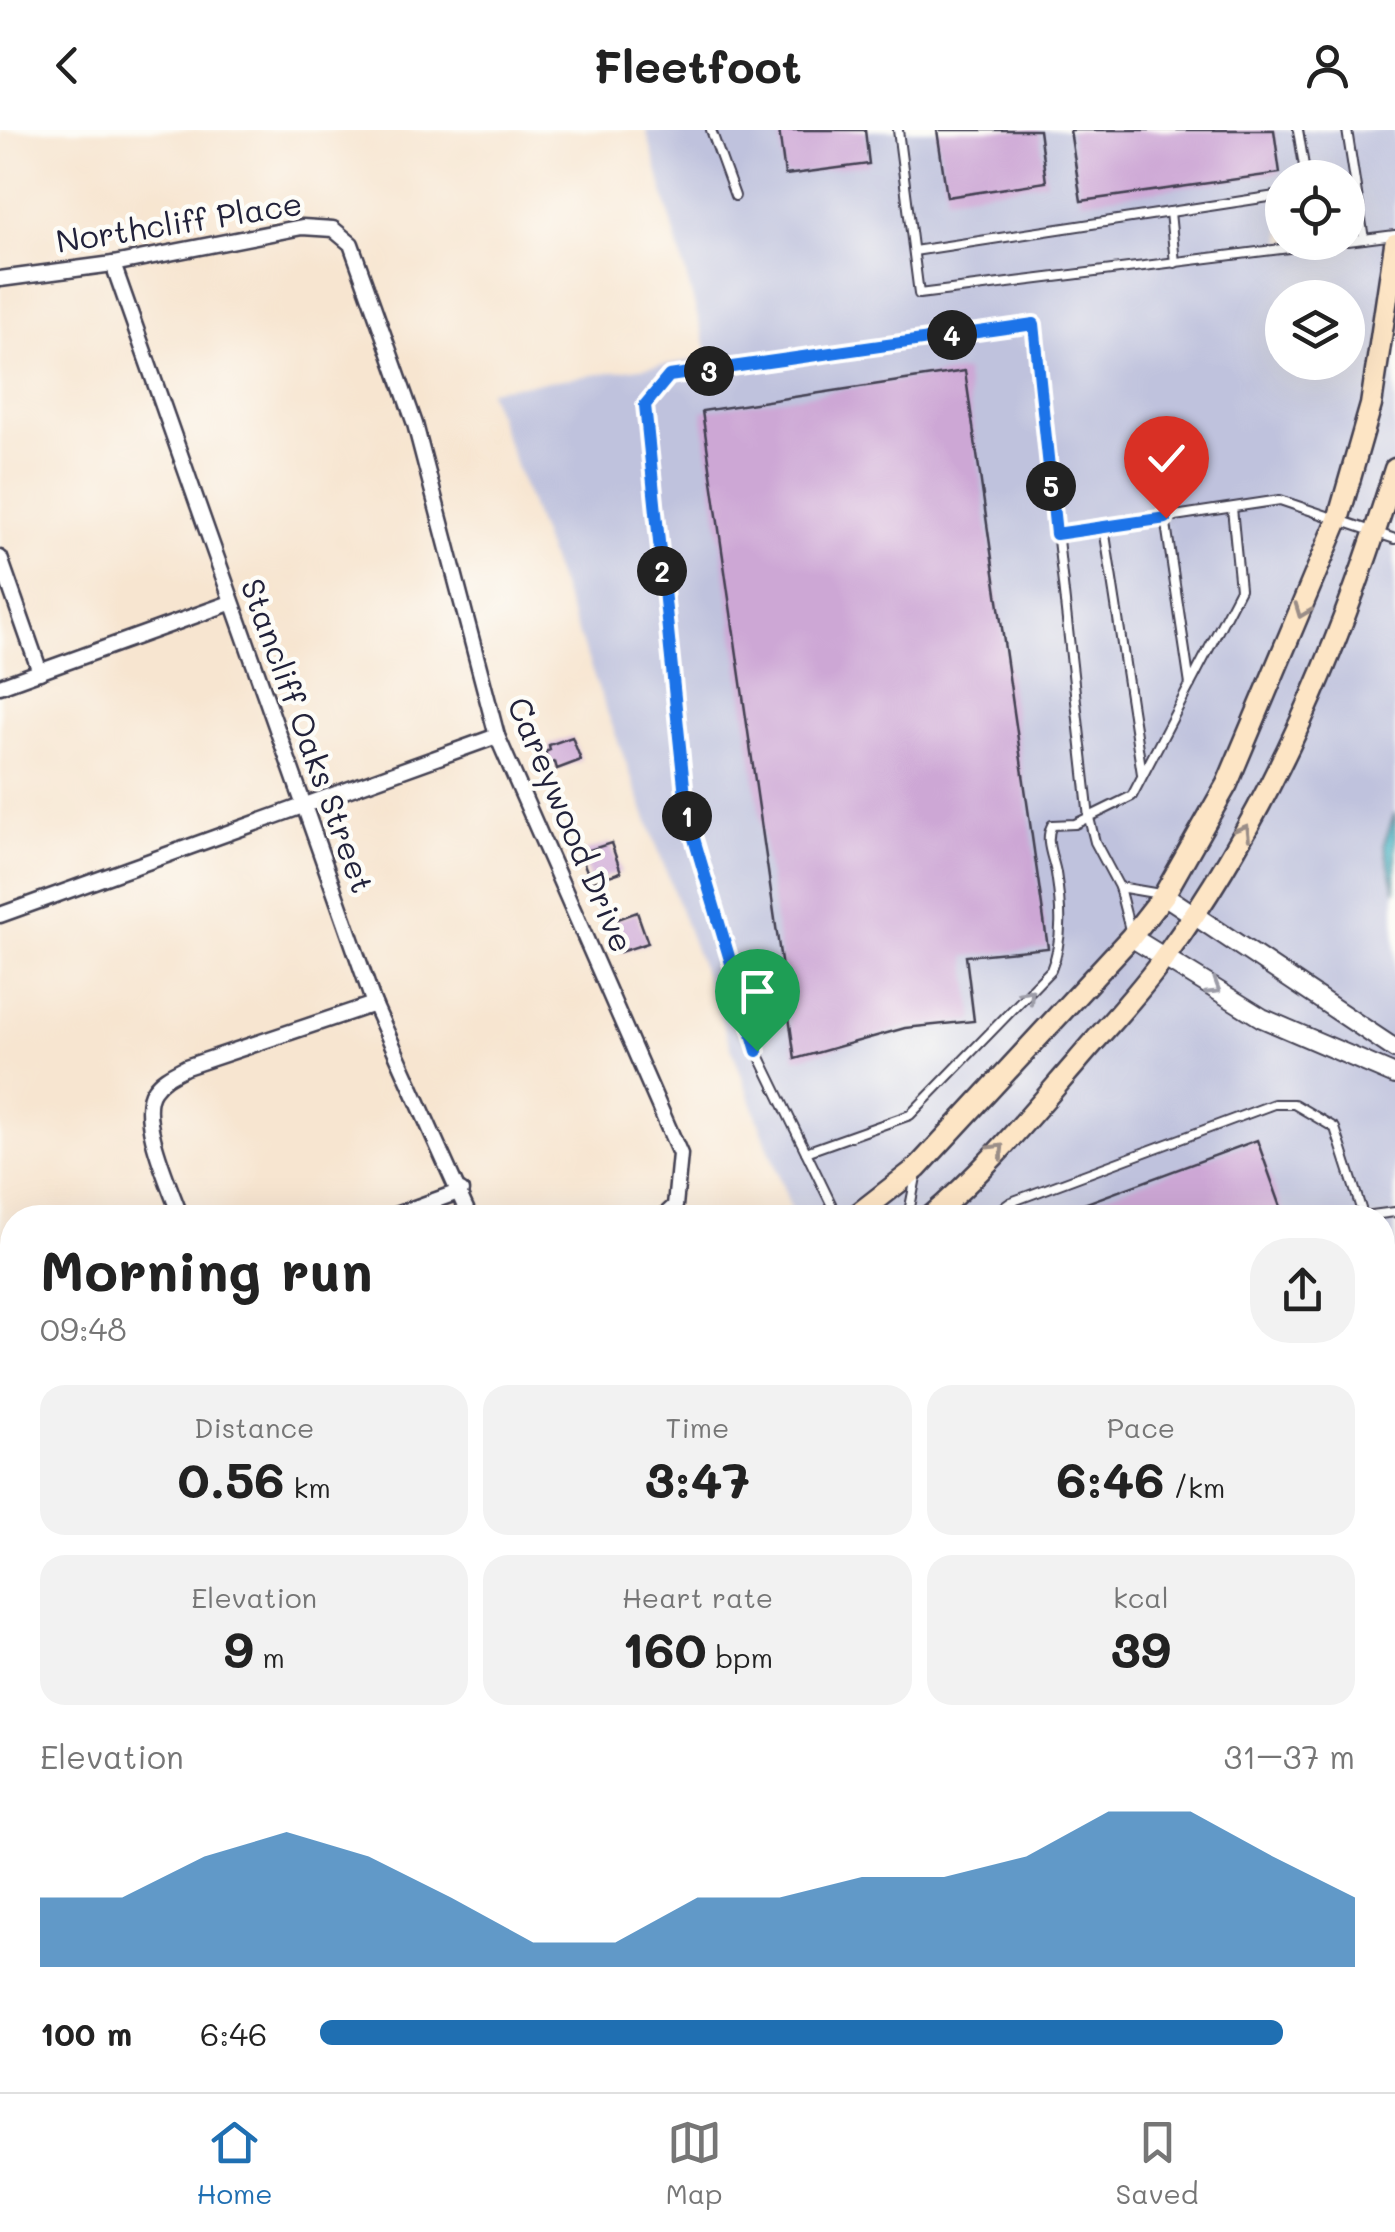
<!DOCTYPE html>
<meta charset="utf-8">
<style>
:root{--surface:#fff;--page:#f2f2f2;--text:#222;--muted:#767676;--line:#e0e0e0;--accent:#1f6fb2}
body{margin:0;font-family:Mali,sans-serif;background:var(--page);color:var(--text);height:100vh;display:flex;flex-direction:column;font-size:38px;white-space:nowrap}
*{box-sizing:border-box;margin:0}
p{font-size:32px;color:var(--muted)}
.icon{flex:none;width:55px;height:55px;fill:none;stroke:currentColor;stroke-width:2;stroke-linecap:round;stroke-linejoin:round}
.map{position:relative;flex:1;overflow:hidden}
.drawer{position:absolute;left:0px;top:1075px;width:1395px;height:888px;display:flex;flex-direction:column;background:var(--surface);border-radius:40px 40px 0 0;box-shadow:0 10px 40px #0002}
.drawer>*{flex:none}
.controls{position:absolute;left:1265px;top:30px;display:grid;gap:20px}
.controls a{display:grid;place-items:center;width:100px;height:100px;border-radius:50%;background:var(--surface);box-shadow:0 10px 40px #0002;font-size:50px}
.pin{position:absolute;display:grid;place-items:center;width:85px;height:85px;color:#fff;margin:-102px -42px;border-radius:50% 50% 50% 0;rotate:-45deg;box-shadow:0 0 10px #0007}
.pin .icon{rotate:45deg}
.km{position:absolute;width:50px;height:50px;margin:-25px;border-radius:50%;background:#222;color:#fff;font-size:28px;line-height:50px;text-align:center}
.round{display:grid;place-items:center;flex:none;width:105px;height:105px;border-radius:40px;background:var(--page)}
.head{display:flex;align-items:center;justify-content:space-between;height:170px;padding:0 40px}
h1{font-size:55px;font-weight:700;line-height:75px}
.stats{display:grid;grid-template-columns:repeat(3,1fr);gap:15px;height:170px;padding:10px 40px}
.stats div{display:grid;align-content:center;border-radius:25px;background:var(--page);text-align:center}
.stats b{font-size:50px;font-weight:700}
.stats small{font-size:28px;font-weight:400}
.stats p{font-size:28px}
.chart{height:280px;padding:20px 40px}
.chart p{display:flex;justify-content:space-between}
.chart svg{width:100%;height:180px;margin-top:10px;fill:var(--accent);opacity:.7}
ul{padding:0 40px;list-style:none;font-size:32px}
li{display:grid;grid-template-columns:160px 120px 1fr;align-items:center;height:75px}
li i{height:25px;border-radius:12px;background:var(--accent)}
header{display:flex;justify-content:space-between;align-items:center;height:130px;padding:0 40px;background:var(--surface);font-size:45px;font-weight:700}
.dock{display:flex;justify-content:space-around;align-items:center;height:140px;border-top:2px solid var(--line);background:var(--surface);font-size:28px;color:var(--muted)}
.dock a{display:grid;justify-items:center;gap:5px}
.dock .current{color:var(--accent)}
.map>svg:first-child{display:block}
</style>
<header><svg class="icon" aria-label="back" viewBox="0 0 24 24"><path d="M15 5l-7 7 7 7"/></svg>Fleetfoot<svg class="icon" aria-label="person" viewBox="0 0 24 24"><circle cx="12" cy="8" r="4"/><path d="M4 21q1-7 8-7t8 7"/></svg></header>
<div class="map">
<svg width="1395" height="1962" viewBox="0 0 1395 1962">
<rect width="100%" height="100%" fill="#fdfcf7"/>
<filter id="ink" filterUnits="userSpaceOnUse"><feTurbulence type="fractalNoise" baseFrequency=".01" numOctaves="2"/><feDisplacementMap in="SourceGraphic" scale="20" xChannelSelector="R" yChannelSelector="G"/><feConvolveMatrix kernelMatrix="1 2 1 2 8 2 1 2 1" color-interpolation-filters="sRGB"/></filter>
<filter id="wash" filterUnits="userSpaceOnUse"><feTurbulence type="fractalNoise" baseFrequency=".0048" numOctaves="4" result="noise"/><feDisplacementMap in="SourceGraphic" scale="40" xChannelSelector="R" yChannelSelector="G"/><feGaussianBlur stdDeviation="2.25" result="paint"/><feColorMatrix in="noise" values="0 0 0 0 0 0 0 0 0 0 0 0 0 0 0 0 0 1.4 0 .05"/><feComposite in="paint" operator="in"/></filter>
<g filter="url(#wash)">
<rect width="100%" height="100%" fill="#f7e5d0"/>
<path fill="#d8d7f8" d="M27,1950H228L250,1962H16Z"/>
<path fill="#bfc2dd" fill-rule="evenodd" d="M646,0H1395V1962H1209L1204,1950H1382V1088L794,1087L488,260L709,228ZM1282,48H1348V112H1282ZM1282,168H1348V232H1282Z"/>
<path fill="#4ab5c6" stroke="#366c80" stroke-width="2.5" d="M1395,683V761L1384,714Z"/>
<g fill="none" stroke-linecap="round" stroke-linejoin="round">
<path stroke="#4ab5c6" stroke-width="5" d="M1140,1950L1144,1962"/>
</g>
<g id="blocks">
<g fill="#cda7d5">
<path d="M779,0H865L869,34L785,45Z"/>
<path d="M937,0H1039L1046,52L947,67Z"/>
<path d="M1070,0H1274L1280,43L1081,71Z"/>
<path d="M965,241L1048,818L966,826L974,891L905,898L795,929L702,281Z"/>
<path d="M572,607L581,630L557,639L555,632L550,634L545,622L550,620L549,615Z"/>
<path d="M611,713L621,742L591,752L580,723Z"/>
<path d="M637,782L648,813L620,822L607,793Z"/>
<path d="M1257,1010L1285,1088H1051V1086Z"/>
<path d="M1395,1288V1682L1382,1686V1293Z"/>
</g>
</g>
</g>
<g filter="url(#ink)">
<use href="#blocks" fill-opacity="0" stroke="#423f51" stroke-width="2.5"/>
<g fill="none" stroke-linecap="round" stroke-linejoin="round">
<g stroke="#423f51" stroke-width="12">
<g id="service">
<path d="M711,0L735,66"/>
<path d="M898,0L919,164L1338,112"/>
<path d="M1298,0L1306,48"/>
<path d="M1347,0L1364,109"/>
<path d="M1170,82L1175,133"/>
<path d="M1348,111L1395,105"/>
<path d="M914,121L1282,65"/>
<path d="M1165,387L1190,555"/>
<path d="M1104,398L1142,644"/>
<path d="M1056,404L1280,370L1395,409"/>
<path d="M1130,800L1119,757L1160,764"/>
<path d="M806,1022L910,985L1051,840C1064,809 1061,776 1056,743C1053,726 1044,711 1052,695L1075,694L1132,666L1240,459L1232,378"/>
<path d="M1364,1086L1395,1082"/>
<path d="M838,1088L757,921L687,685L645,275L669,247L1034,194L1089,688L1095,712L1119,757"/>
<path d="M913,1088L910,1077L917,1042"/>
<path d="M989,1088L1011,1072L1274,974H1294L1335,998L1364,1088"/>
<path d="M1382,1143L1395,1181"/>
<path d="M0,1785L12,1778"/>
<path d="M0,1876L6,1931L0,1943"/>
<path d="M619,1950L623,1962"/>
<path d="M33,1962L44,1950"/>
<path d="M389,1962L475,1950"/>
</g>
</g>
<g stroke="#423f51" stroke-width="19">
<g id="minor">
<path d="M113,134L374,874L470,1088"/>
<path d="M0,149L113,134L302,97L333,99L351,114L415,294L497,606L680,1024L675,1076L662,1088"/>
<path d="M0,428L40,542"/>
<path d="M0,556L230,473"/>
<path d="M0,785L497,606"/>
<path d="M181,1088C171,1059 136,985 154,960C162,948 175,943 186,937L374,874"/>
<path d="M387,1088L461,1061"/>
<path d="M0,1269L12,1304"/>
<path d="M0,1420L12,1417"/>
</g>
</g>
<g stroke="#423f51" stroke-width="22">
<g id="tertiary">
<path d="M1164,765L1395,919"/>
<path d="M1131,807L1262,888L1395,945"/>
<path d="M0,1666L12,1699"/>
<path d="M291,1950L322,1961"/>
</g>
</g>
<g stroke="#423f51" stroke-width="25">
<g id="secondary">
<path d="M853,1088L917,1038L1131,807L1164,765L1227,654L1338,390L1371,275L1395,114"/>
<path d="M929,1088C983,1043 1029,987 1075,934C1105,898 1140,863 1167,824C1273,678 1342,510 1395,339"/>
<path d="M280,1962L282,1950"/>
<path d="M321,1962L325,1950"/>
</g>
</g>
<use href="#service" stroke="#fff" stroke-width="8"/>
<use href="#minor" stroke="#fff" stroke-width="14"/>
<use href="#tertiary" stroke="#fff" stroke-width="18"/>
<use href="#secondary" stroke="#fde5c5" stroke-width="20"/>
</g>
<defs><path id="oneway-chevron" d="M-2-3.5L2.5 0L-2 3.5" fill="none" stroke-width="1.6" stroke-linecap="round" stroke-linejoin="round" transform="scale(2.5)"/></defs>
<g stroke="#9a8d87">
<use href="#oneway-chevron" transform="translate(1302 481) rotate(111)"/>
<use href="#oneway-chevron" transform="translate(1244 701) rotate(-59)"/>
<use href="#oneway-chevron" transform="translate(998 1020) rotate(-46)"/>
</g>
<g stroke="#9c9ca7">
<use href="#oneway-chevron" transform="translate(1214 858) rotate(32)"/>
<use href="#oneway-chevron" transform="translate(1028 865) rotate(-47)"/>
</g>
</g>
<g fill="none" stroke-linecap="round" stroke-linejoin="round" filter="url(#ink)">
<g stroke="#fff" stroke-width="20">
<path id="route" d="M757,921L687,685L645,275L669,246L1034,194L1056,404L1166,388"/>
</g>
<use href="#route" stroke="#1a73e8" stroke-width="12"/>
</g>
<g text-anchor="middle" stroke-width="9" stroke-linejoin="round" paint-order="stroke">
<g font-size="32" fill="#22223b" stroke="#fdfcf7">
<text transform="translate(179 93) rotate(-9)" y="11">Northcliff Place</text>
<text transform="translate(307 606) rotate(70)" y="11">Stancliff Oaks Street</text>
<text transform="translate(570 695) rotate(67)" y="11">Careywood Drive</text>
</g>
</g>
</svg>
<div class="controls">
<a><svg class="icon" aria-label="locate" viewBox="0 0 24 24"><circle cx="12" cy="12" r="6"/><path d="M12 2v4M12 18v4M2 12h4M18 12h4"/></svg></a>
<a><svg class="icon" aria-label="layers" viewBox="0 0 24 24"><path d="M12 4l9 5-9 5-9-5zM3 14l9 5 9-5"/></svg></a>
</div>
<div class="pin" style="left:757px;top:921px;background:#1e9e55"><svg class="icon" aria-label="arrive" viewBox="0 0 24 24"><path d="M6 21V4h12l-3 4 3 4H6"/></svg></div>
<div class="pin" style="left:1166px;top:388px;background:#d93025"><svg class="icon" aria-label="check" viewBox="0 0 24 24"><path d="M5 12l5 5 9-10"/></svg></div>
<b class="km" style="left:687px;top:686px">1</b>
<b class="km" style="left:662px;top:441px">2</b>
<b class="km" style="left:709px;top:241px">3</b>
<b class="km" style="left:952px;top:205px">4</b>
<b class="km" style="left:1051px;top:356px">5</b>
<section class="drawer">
<div class="head"><div><h1>Morning run</h1><p>09:48</p></div><a class="round"><svg class="icon" aria-label="share" viewBox="0 0 24 24"><path d="M12 15V3M7 8l5-5 5 5M5 13v7h14v-7"/></svg></a></div>
<div class="stats">
<div><p>Distance</p><b>0.56<small> km</small></b></div>
<div><p>Time</p><b>3:47</b></div>
<div><p>Pace</p><b>6:46<small> /km</small></b></div>
</div>
<div class="stats">
<div><p>Elevation</p><b>9<small> m</small></b></div>
<div><p>Heart rate</p><b>160<small> bpm</small></b></div>
<div><p>kcal</p><b>39</b></div>
</div>
<div class="chart"><p><span>Elevation</span>31–37 m</p>
<svg viewBox="0 0 160 44" preserveAspectRatio="none"><path d="M0 44V27L10 27L20 17L30 11L40 17L50 27L60 38L70 38L80 27L90 27L100 22L110 22L120 17L130 6L140 6L150 17L160 27V44z"/></svg>
</div>
<ul>
<li><b>100 m</b>6:46<i style="width:93%"></i></li>
</ul>
</section>
</div>
<nav class="dock">
<a class="current"><svg class="icon" aria-label="home" viewBox="0 0 24 24"><path d="M3 11l9-7 9 7M6 9v11h12V9"/></svg>Home</a>
<a><svg class="icon" aria-label="map" viewBox="0 0 24 24"><path d="M3 6l6-2 6 2 6-2v14l-6 2-6-2-6 2zM9 4v14M15 6v14"/></svg>Map</a>
<a><svg class="icon" aria-label="saved" viewBox="0 0 24 24"><path d="M7 4h10v16l-5-4-5 4z"/></svg>Saved</a>
</nav>
